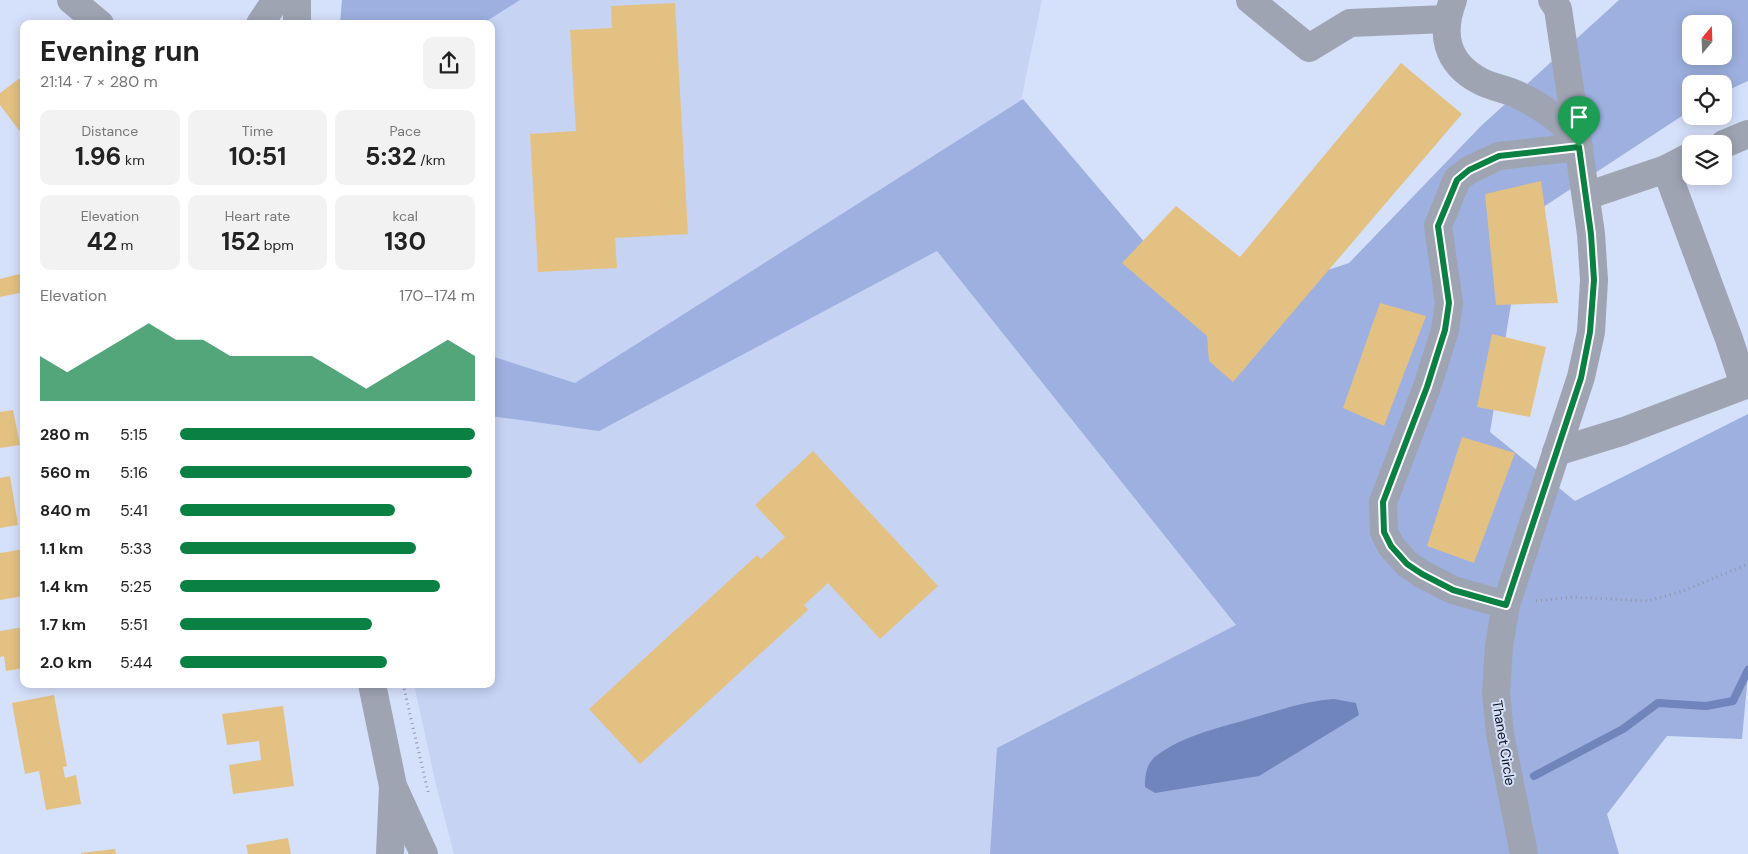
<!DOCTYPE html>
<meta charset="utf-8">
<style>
:root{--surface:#fff;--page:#f2f2f2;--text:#222;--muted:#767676;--accent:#0b8043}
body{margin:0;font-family:"DM Sans",sans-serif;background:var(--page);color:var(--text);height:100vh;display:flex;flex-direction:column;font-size:19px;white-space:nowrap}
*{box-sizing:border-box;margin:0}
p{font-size:16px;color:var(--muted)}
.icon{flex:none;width:28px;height:28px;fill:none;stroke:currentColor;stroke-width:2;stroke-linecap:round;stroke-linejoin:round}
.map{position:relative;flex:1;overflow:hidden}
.drawer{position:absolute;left:20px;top:20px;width:475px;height:668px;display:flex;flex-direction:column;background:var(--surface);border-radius:10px;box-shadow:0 2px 12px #0003}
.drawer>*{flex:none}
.needle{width:32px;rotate:19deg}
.buttons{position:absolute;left:1682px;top:15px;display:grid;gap:10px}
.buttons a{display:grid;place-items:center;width:50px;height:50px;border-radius:10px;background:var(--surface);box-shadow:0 2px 12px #0003;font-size:25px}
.pin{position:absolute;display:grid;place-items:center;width:42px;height:42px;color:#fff;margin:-51px -21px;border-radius:50% 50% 50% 0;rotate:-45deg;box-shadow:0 0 5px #0007}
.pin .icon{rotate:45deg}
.round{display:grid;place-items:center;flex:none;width:52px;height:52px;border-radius:10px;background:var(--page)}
.overview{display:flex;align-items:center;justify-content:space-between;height:85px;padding:0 20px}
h1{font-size:28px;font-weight:700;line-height:38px}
.stats{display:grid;grid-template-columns:repeat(3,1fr);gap:8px;height:85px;padding:5px 20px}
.stats div{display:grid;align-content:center;border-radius:10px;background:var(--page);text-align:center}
.stats b{font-size:25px;font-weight:700}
.stats small{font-size:14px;font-weight:400}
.stats p{font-size:14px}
.chart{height:140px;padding:10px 20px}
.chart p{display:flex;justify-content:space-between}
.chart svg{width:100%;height:90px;margin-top:5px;fill:var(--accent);opacity:.7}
ul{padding:0 20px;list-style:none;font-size:16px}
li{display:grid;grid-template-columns:80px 60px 1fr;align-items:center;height:38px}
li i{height:12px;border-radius:6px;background:var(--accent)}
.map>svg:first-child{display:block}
</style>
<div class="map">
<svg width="1748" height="854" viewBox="0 0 1748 854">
<rect width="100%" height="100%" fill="#d5e0fb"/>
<path fill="#c6d3f3" d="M483,0H1042L1012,143L1299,598L1061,854H454L436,785L414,684H491V24H443Z"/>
<g fill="#9db0df" fill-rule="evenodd">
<path d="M342,0H520L482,24H340Z"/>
<path d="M1619,0H1748V81L1724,92V84H1691V110L1525,219L1490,432L1575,501L1748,414V674L1742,739L1667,736L1607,814L1619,854H990L997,748L1236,625L937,251L599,431L491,416V356L575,383L1023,99L1203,311L1349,263L1481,126ZM1691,24H1724V56H1691Z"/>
</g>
<path fill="#7185bd" d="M1334,699L1356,703L1359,715L1259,776L1155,793L1145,787C1145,776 1146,764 1156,756C1185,734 1223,727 1256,717C1284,709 1305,701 1334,699Z"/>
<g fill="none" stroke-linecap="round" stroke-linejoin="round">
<path stroke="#7185bd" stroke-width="8" d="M1534,776L1623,729L1658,703L1706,706L1733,701L1748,670"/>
</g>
<g fill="#e3c183">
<path d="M675,3L688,234L615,238L617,268L538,272L530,134L576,131L570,30L612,28L611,6Z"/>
<path d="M1401,63L1462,114L1233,382L1209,361L1207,336L1122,263L1176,206L1240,257Z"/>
<path d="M24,75V137L0,105V93Z"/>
<path d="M1541,181L1558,303L1496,305L1485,194Z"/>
<path d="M23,273L24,292L0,297V279Z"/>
<path d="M1380,303L1426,316L1384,426L1343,408Z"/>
<path d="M1492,334L1546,347L1530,417L1477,407Z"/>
<path d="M13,410L20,445L0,448V412Z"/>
<path d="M1462,437L1515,453L1474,563L1427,546Z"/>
<path d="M813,451L938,586L880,639L828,583L804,605L808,610L640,764L589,709L757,555L761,559L785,537L755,505Z"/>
<path d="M10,476L18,525L0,528V478Z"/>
<path d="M24,549V596L0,600V553Z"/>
<path d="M24,627V668L6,671L4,656L0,657V631Z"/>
<path d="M54,695L67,766L63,767L65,778L76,775L81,804L46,810L39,771L25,774L12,703Z"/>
<path d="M283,706L294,786L233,794L229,765L261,760L259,741L227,745L222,714Z"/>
<path d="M288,838L291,854H248L246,845Z"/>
<path d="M115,849L116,854H81V853Z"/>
</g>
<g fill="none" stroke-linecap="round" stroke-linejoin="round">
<g stroke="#8f97ad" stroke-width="3" stroke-dasharray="1 4" stroke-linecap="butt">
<path d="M1536,601L1573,597L1648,601L1683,591L1748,564"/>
<path d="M403,684L428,792"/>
</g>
<g stroke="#9ea4b2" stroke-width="28">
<path d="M71,0L100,24"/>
<path d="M1250,0L1309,48L1350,23L1446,19"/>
<path d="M1453,0C1440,34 1446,63 1480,81C1493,88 1508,89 1520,96C1542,106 1559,120 1577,136L1558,9L1552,0"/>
<path d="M260,24L276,0"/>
<path d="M297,24V0"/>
<path d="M1724,144L1748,134"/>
<path d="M1666,169L1729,339L1744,385"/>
<path d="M1586,196L1666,169L1691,156"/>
<path d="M1556,452L1624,431L1748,384"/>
<path d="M1506,605L1453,590L1422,574L1407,564L1391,546L1384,532L1383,502L1427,387L1445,330L1449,303L1438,226L1457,179L1469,170L1499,156L1579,147"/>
<path d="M372,684L393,786L424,854"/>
<path d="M390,854L393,787"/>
<path d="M1524,854L1500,734L1496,693L1499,646L1506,605L1581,377L1591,332L1594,280L1591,234L1577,136"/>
</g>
</g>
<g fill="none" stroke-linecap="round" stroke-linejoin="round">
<g stroke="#fff" stroke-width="10">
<path id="route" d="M1579,147L1591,234L1594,280L1590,332L1581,378L1506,605L1453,590L1422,574L1407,564L1391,546L1384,532L1383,502L1427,387L1445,330L1449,303L1438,226L1457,180L1469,170L1499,156Z"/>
</g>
<use href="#route" stroke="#0b8043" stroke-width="6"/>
</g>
<g text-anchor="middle" stroke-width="4" stroke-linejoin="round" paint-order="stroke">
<g font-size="14" fill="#0e131e" stroke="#d5e0fb">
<text transform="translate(1504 743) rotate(81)" y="5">Thanet Circle</text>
</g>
</g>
</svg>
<div class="buttons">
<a><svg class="needle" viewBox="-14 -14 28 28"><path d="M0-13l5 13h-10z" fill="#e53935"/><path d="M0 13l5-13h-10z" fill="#767676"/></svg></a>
<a><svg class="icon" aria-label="locate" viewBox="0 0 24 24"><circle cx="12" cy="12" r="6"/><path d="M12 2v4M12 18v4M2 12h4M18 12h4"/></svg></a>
<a><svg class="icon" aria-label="layers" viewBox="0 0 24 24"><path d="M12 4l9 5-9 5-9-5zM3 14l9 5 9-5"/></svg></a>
</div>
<div class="pin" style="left:1579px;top:147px;background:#1e9e55"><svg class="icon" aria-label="arrive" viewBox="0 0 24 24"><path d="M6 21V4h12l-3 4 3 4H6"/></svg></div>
<section class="drawer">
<div class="overview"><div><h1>Evening run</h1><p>21:14 · 7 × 280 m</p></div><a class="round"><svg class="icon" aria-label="share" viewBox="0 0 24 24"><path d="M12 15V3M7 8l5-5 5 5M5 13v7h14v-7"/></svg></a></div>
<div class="stats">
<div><p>Distance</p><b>1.96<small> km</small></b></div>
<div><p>Time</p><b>10:51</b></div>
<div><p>Pace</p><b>5:32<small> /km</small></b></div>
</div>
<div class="stats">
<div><p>Elevation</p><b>42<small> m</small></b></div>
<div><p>Heart rate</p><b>152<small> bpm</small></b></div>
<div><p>kcal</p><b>130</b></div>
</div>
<div class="chart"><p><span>Elevation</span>170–174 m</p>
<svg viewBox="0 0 160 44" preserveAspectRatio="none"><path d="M0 44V22L10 30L20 22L30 14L40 6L50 14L60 14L70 22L80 22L90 22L100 22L110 30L120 38L130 30L140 22L150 14L160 22V44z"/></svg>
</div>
<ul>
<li><b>280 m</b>5:15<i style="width:100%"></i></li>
<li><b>560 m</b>5:16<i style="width:99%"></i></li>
<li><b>840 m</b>5:41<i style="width:73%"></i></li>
<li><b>1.1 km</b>5:33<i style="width:80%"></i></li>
<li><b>1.4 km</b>5:25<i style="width:88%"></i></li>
<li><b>1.7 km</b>5:51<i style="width:65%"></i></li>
<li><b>2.0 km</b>5:44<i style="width:70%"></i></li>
</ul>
</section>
</div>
